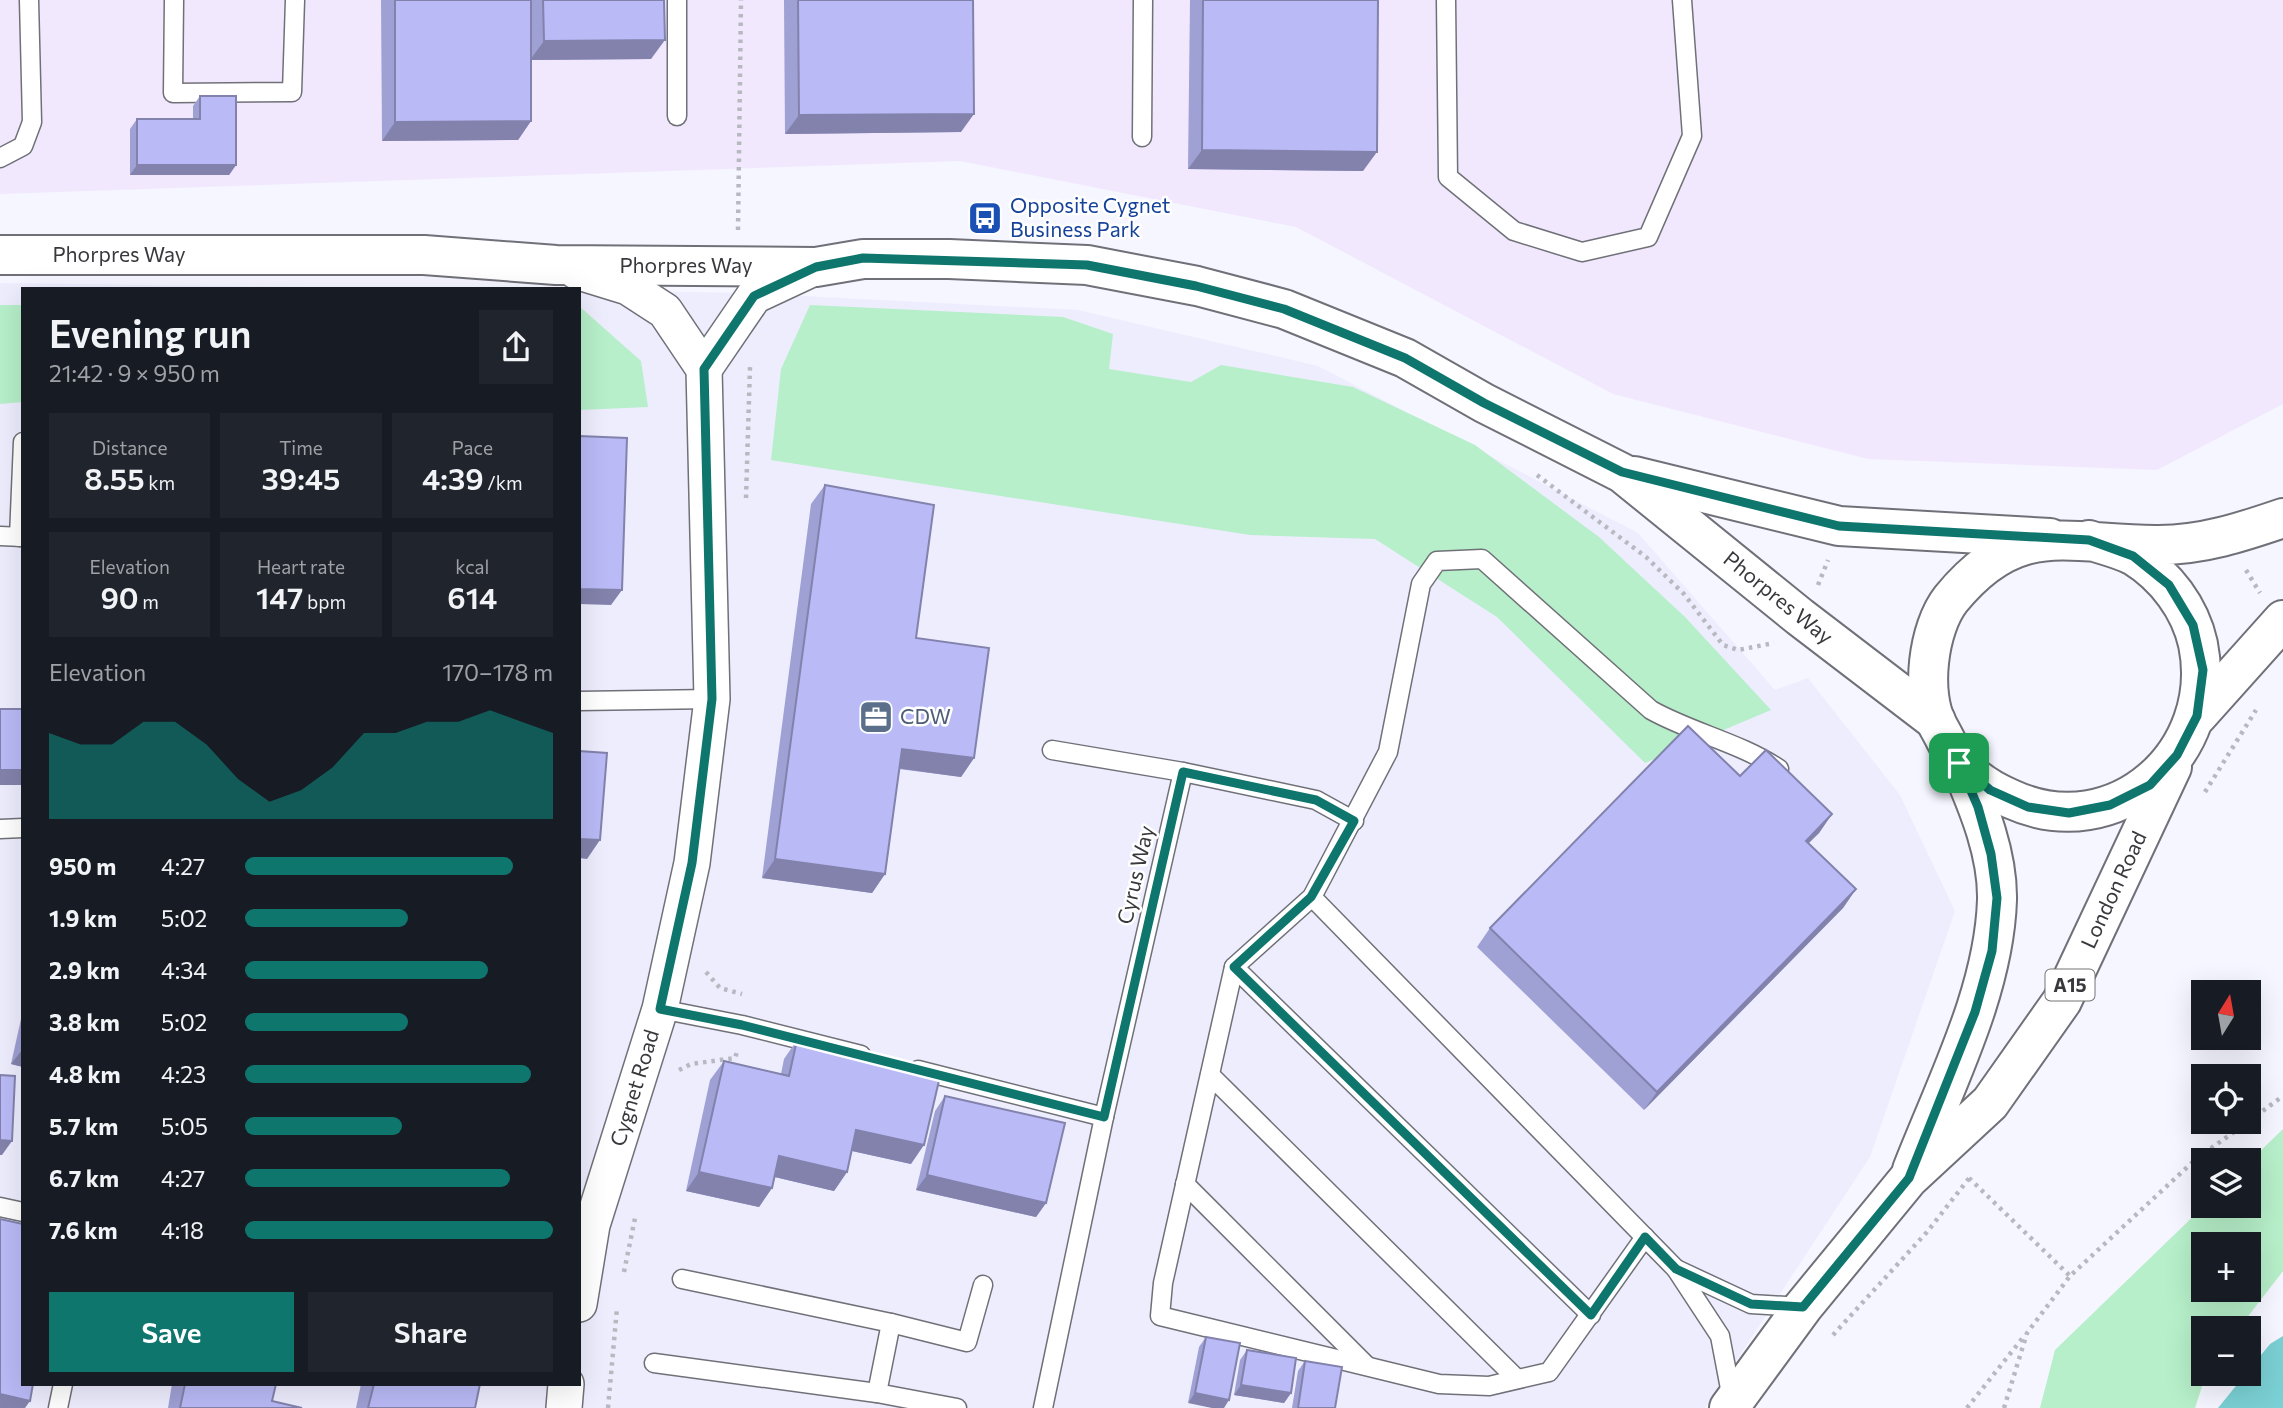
<!DOCTYPE html>
<meta charset="utf-8">
<style>
:root{--surface:#171b24;--page:#20242c;--text:#f1f3f6;--muted:#9ea1a6;--accent:#0f766e}
body{margin:0;font-family:Commissioner,sans-serif;background:var(--page);color:var(--text);height:100vh;display:flex;flex-direction:column;font-size:26px;white-space:nowrap}
*{box-sizing:border-box;margin:0}
p{font-size:23px;color:var(--muted)}
.icon{flex:none;width:38px;height:38px;fill:none;stroke:currentColor;stroke-width:2;stroke-linecap:round;stroke-linejoin:round}
.map{position:relative;flex:1;overflow:hidden}
.details{position:absolute;left:21px;top:287px;width:560px;height:1099px;display:flex;flex-direction:column;background:var(--surface);border-radius:0px;box-shadow:0 7px 28px #0002}
.details>*{flex:none}
.needle{width:46px;rotate:11deg}
.fabs{position:absolute;left:2191px;top:980px;display:grid;gap:14px}
.fabs a{display:grid;place-items:center;width:70px;height:70px;border-radius:0px;background:var(--surface);box-shadow:0 7px 28px #0002;font-size:35px}
.pin{position:absolute;display:grid;place-items:center;width:60px;height:60px;color:#fff;margin:-30px;border-radius:14px;box-shadow:0 4px 10px #0006}
.round{display:grid;place-items:center;flex:none;width:74px;height:74px;border-radius:0px;background:var(--page)}
.headline{display:flex;align-items:center;justify-content:space-between;height:119px;padding:0 28px}
h1{font-size:38px;font-weight:600;line-height:52px}
.stats{display:grid;grid-template-columns:repeat(3,1fr);gap:10px;height:119px;padding:7px 28px}
.stats div{display:grid;align-content:center;border-radius:0px;background:var(--page);text-align:center}
.stats b{font-size:30px;font-weight:600}
.stats small{font-size:19px;font-weight:400}
.stats p{font-size:19px}
.chart{height:196px;padding:14px 28px}
.chart p{display:flex;justify-content:space-between}
.chart svg{width:100%;height:126px;margin-top:7px;fill:var(--accent);opacity:.7}
.primary-button{display:flex;gap:14px;margin-top:auto;padding:14px 28px}
.primary-button a{flex:1;height:80px;border-radius:0px;background:var(--accent);color:#fff;font-size:28px;font-weight:600;line-height:80px;text-align:center}
.primary-button a+a{background:var(--page);color:var(--text)}
ul{padding:0 28px;list-style:none;font-size:23px}
li{display:grid;grid-template-columns:112px 84px 1fr;align-items:center;height:52px}
li i{height:18px;border-radius:9px;background:var(--accent)}
.map>svg:first-child{display:block}
</style>
<div class="map">
<svg width="2283" height="1408" viewBox="0 0 2283 1408">
<rect width="100%" height="100%" fill="#f5f6ff"/>
<path fill="#ededfe" d="M0,283L453,289H23V1384H579V290L742,293L1078,310L1318,366L1638,533L1775,690L1808,678L1900,795L1955,911L1870,1157L1705,1408H0Z"/>
<path fill="#f1e8fe" d="M0,0H2283V404L2157,470L1868,459L1613,394L1296,227L960,161L0,194Z"/>
<g fill="#b6efc9" fill-rule="evenodd">
<path d="M0,305H23V402L0,404Z"/>
<path d="M810,305L1063,317L1113,334L1109,369L1191,382L1221,365L1353,387L1475,445L1599,537L1685,617L1771,710L1645,763L1497,617L1375,539L1250,535L771,460L781,369Z"/>
<path d="M579,306L641,361L648,407L579,410Z"/>
<path d="M2283,1129V1271L2239,1328H2203V1374H2206L2195,1408H2040L2055,1350L2204,1206H2249V1162ZM2203,1244H2249V1290H2203Z"/>
</g>
<path fill="#7ad0d4" d="M2283,1336V1408H2218L2270,1344Z"/>
<g fill="none" stroke-linecap="round" stroke-linejoin="round">
<g stroke="#707178" stroke-width="21">
<g id="lane">
<path d="M174,0L173,93L292,92L295,0"/>
<path d="M677,0V116"/>
<path d="M1446,0L1448,177L1514,231L1582,252L1648,237L1692,136L1682,0"/>
<path d="M1142,137L1143,0"/>
<path d="M0,158L23,146L32,122L29,0"/>
<path d="M0,536L23,537"/>
<path d="M19,537L23,442"/>
<path d="M579,701L712,699"/>
<path d="M1183,772L1316,800L1354,821"/>
<path d="M0,829L23,828"/>
<path d="M1312,897L1676,1269"/>
<path d="M1234,967L1591,1315"/>
<path d="M660,1009L742,1025L861,1055"/>
<path d="M918,1070L1104,1117L1183,772L1052,750"/>
<path d="M1210,1075L1517,1379"/>
<path d="M1185,1184L1366,1365"/>
<path d="M0,1207L23,1212"/>
<path d="M1645,1237L1549,1372L1489,1386L1439,1384L1160,1316L1163,1283L1234,967L1312,897L1388,752L1421,584L1437,561L1482,559L1651,710C1692,733 1741,743 1779,769"/>
<path d="M682,1279L891,1323"/>
<path d="M654,1363L877,1393"/>
<path d="M1732,1399L1720,1336L1676,1269L1751,1304L1803,1307"/>
<path d="M58,1408L63,1384"/>
<path d="M957,1408L877,1393L891,1323L967,1342L983,1285"/>
<path d="M1043,1408L1104,1117"/>
</g>
</g>
<g stroke="#707178" stroke-width="38">
<g id="street">
<path d="M576,271L628,287L665,311L704,369L712,699L692,863L660,1009L592,1225L579,1304"/>
<path d="M704,369L754,296L816,267"/>
<path d="M564,1408L566,1384"/>
</g>
</g>
<g stroke="#707178" stroke-width="42">
<g id="secondary">
<path d="M0,255H424L556,265L816,267L863,259H949L1087,265L1197,286L1284,309L1405,358L1484,403L1622,473L1800,617L1936,721"/>
<path d="M1634,476L1839,526L2050,538"/>
</g>
</g>
<g stroke="#707178" stroke-width="42">
<g id="primary">
<path d="M2089,540C2103,545 2121,549 2134,556C2166,576 2190,608 2198,644C2220,752 2116,847 2011,799C1992,791 1973,779 1959,763C1951,752 1945,738 1938,726C1920,694 1928,628 1951,599C2019,516 2069,546 2159,545C2203,545 2242,532 2283,518"/>
<path d="M2197,716L2283,620"/>
<path d="M1912,1170C1945,1085 1994,992 1997,900C1998,855 1979,808 1961,767"/>
<path d="M1729,1408L1803,1307L1909,1178L1990,1103L2062,1001L2172,767"/>
</g>
</g>
<g stroke="#b8b9c0" stroke-width="4.5" stroke-dasharray="3.5 5" stroke-linecap="butt">
<path d="M738,230L741,0"/>
<path d="M1537,475L1646,557L1684,594L1723,645L1738,650L1774,643"/>
<path d="M746,498L750,367"/>
<path d="M2246,570L2260,593"/>
<path d="M1818,585L1828,560"/>
<path d="M2205,792L2256,710"/>
<path d="M706,972L720,988L742,994"/>
<path d="M679,1070L691,1064L735,1058L737,1052"/>
<path d="M2249,1121L2283,1096"/>
<path d="M1969,1178L2070,1276"/>
<path d="M624,1272L635,1218"/>
<path d="M1833,1335L1927,1232L1970,1177"/>
<path d="M608,1408L617,1308"/>
<path d="M1967,1408L2025,1335"/>
<path d="M2004,1408L2027,1333L2070,1276L2196,1159L2248,1122"/>
</g>
<use href="#lane" stroke="#fff" stroke-width="18"/>
<use href="#street" stroke="#fff" stroke-width="35"/>
<use href="#secondary" stroke="#fff" stroke-width="38"/>
<use href="#primary" stroke="#fff" stroke-width="38"/>
</g>
<g fill="#9fa0d4">
<path d="M381,0H664L651,59L531,60V121L518,140L382,141Z"/>
<path d="M784,0H973L961,132L785,134Z"/>
<path d="M1190,0H1378L1363,171L1188,169Z"/>
<path d="M200,96L236,165L229,175H130V129L137,119H193V106Z"/>
<path d="M825,485L916,638L974,758L961,777L899,769L885,874L872,893L762,878L811,504Z"/>
<path d="M1832,814L1819,833L1808,843L1856,889L1843,908L1644,1110L1477,947L1490,928Z"/>
<path d="M23,1010V1067L11,1064Z"/>
<path d="M797,1040L911,1164L852,1151L847,1172L834,1191L775,1177L772,1188L759,1207L686,1191L710,1080L724,1061L781,1074L784,1059Z"/>
<path d="M945,1096L1046,1203L1036,1217L916,1190L935,1111Z"/>
<path d="M1206,1337L1240,1343L1188,1403L1199,1347Z"/>
<path d="M1247,1350L1291,1393L1284,1403L1234,1395L1240,1360Z"/>
<path d="M1305,1361L1335,1408H1292L1298,1371Z"/>
<path d="M172,1384H276L272,1401L302,1408H168Z"/>
<path d="M361,1384H480L475,1408H356Z"/>
</g>
<g fill="#8282ac">
<path d="M665,40L651,59L530,60L544,41Z"/>
<path d="M974,114L961,132L785,134L799,115Z"/>
<path d="M531,121L518,140L382,141L395,122Z"/>
<path d="M1202,150L1377,152L1363,171L1188,169Z"/>
<path d="M137,165H236L229,175H130Z"/>
<path d="M579,589L622,590L611,605L579,604Z"/>
<path d="M902,749L974,758L961,777L889,767Z"/>
<rect x="0" y="770" width="23" height="15"/>
<path d="M1832,814L1819,833L1793,859L1806,841Z"/>
<path d="M579,839L600,840L587,859L579,858Z"/>
<path d="M775,859L885,874L872,893L762,878Z"/>
<path d="M1856,889L1843,908L1644,1110L1657,1092Z"/>
<path d="M22,1050H23V1067L11,1064Z"/>
<path d="M856,1130L924,1145L911,1164L843,1149Z"/>
<path d="M0,1140L12,1141L2,1155H0Z"/>
<path d="M779,1156L847,1172L834,1191L766,1175Z"/>
<path d="M699,1172L772,1188L759,1207L686,1191Z"/>
<path d="M927,1175L1046,1203L1036,1217L916,1190Z"/>
<path d="M1241,1385L1291,1393L1284,1403L1234,1395Z"/>
<path d="M1195,1393L1229,1400L1224,1408H1212L1188,1403Z"/>
<path d="M0,1394L30,1401L25,1408H0Z"/>
</g>
<g fill="#b9baf6" stroke="#8282ac" stroke-width="2">
<path d="M395,0H531V121L395,122Z"/>
<path d="M543,0H664L665,40L544,41Z"/>
<path d="M798,0H973L974,114L799,115Z"/>
<path d="M1203,0H1378L1377,152L1202,150Z"/>
<path d="M200,96H236V165H137V119H200Z"/>
<path d="M579,436L627,438L622,590L579,589Z"/>
<path d="M825,485L934,505L916,638L989,648L974,758L902,749L885,874L775,859Z"/>
<rect x="0" y="709" width="23" height="61"/>
<path d="M1688,726L1740,776L1766,750L1832,814L1806,841L1856,889L1657,1092L1490,928Z"/>
<path d="M579,751L607,753L600,840L579,839Z"/>
<path d="M797,1040L941,1072L924,1145L856,1130L847,1172L779,1156L772,1188L699,1172L724,1061L789,1076Z"/>
<path d="M0,1075L15,1076L12,1141L0,1140Z"/>
<path d="M945,1096L1065,1123L1046,1203L927,1175Z"/>
<path d="M0,1219L23,1224V1384H33L30,1401L0,1394Z"/>
<path d="M1206,1337L1240,1343L1229,1400L1195,1393Z"/>
<path d="M1247,1350L1296,1358L1291,1393L1241,1385Z"/>
<path d="M1305,1361L1342,1367L1335,1408H1298Z"/>
<path d="M185,1384H276L272,1401L302,1408H180Z"/>
<path d="M374,1384H480L475,1408H368Z"/>
</g>
<g fill="none" stroke-linecap="round" stroke-linejoin="round">
<g stroke="#fff" stroke-width="14">
<path id="route" d="M863,258L1087,265L1196,286L1284,309L1405,358L1484,403L1622,472L1839,526L2089,540L2133,556L2169,585L2193,625L2203,670L2197,716L2177,755L2150,785L2110,805L2069,813L2028,807L1990,790L1959,763L1978,807L1991,854L1997,898L1992,951L1975,1012L1909,1178L1803,1307L1751,1304L1676,1269L1645,1237L1591,1315L1234,967L1311,897L1354,821L1316,800L1183,772L1104,1117L742,1025L660,1009L692,863L712,699L704,369L754,296L816,267Z"/>
</g>
<use href="#route" stroke="#0f766e" stroke-width="9"/>
</g>
<defs>
<g id="bus-square" transform="scale(1.75)"><rect x="-9" y="-9" width="18" height="18" rx="4" fill="#1a4fb4" stroke="#fff"/><path d="M-5-6H5V4H4V6H2V4H-2V6H-4V4H-5ZM-3.5-4V0h7V-4ZM-3.5 1.2v1.5H-2V1.2ZM2 1.2v1.5H3.5V1.2Z" fill="#fff"/></g>
<g id="office-square" transform="scale(1.75)"><rect x="-9" y="-9" width="18" height="18" rx="4" fill="#5c6f8a" stroke="#fff"/><path d="M-6-3h4V-5.5h4V-3h4V5H-6ZM-1-4.5V-3h2v-1.5ZM-6 0V1H6V0Z" fill="#fff"/></g>
</defs>
<g fill-rule="evenodd">
<use href="#bus-square" x="985" y="218"/>
<use href="#office-square" x="876" y="717"/>
</g>
<g text-anchor="middle" stroke-width="5" stroke-linejoin="round" paint-order="stroke">
<rect fill="#fff" stroke="#747477" stroke-width="2" x="2045.5" y="969.5" width="49" height="31" rx="5"/>
<g font-size="19" font-weight="bold" fill="#39393d">
<text x="2070" y="992">A15</text>
</g>
<g font-size="21" fill="#164399" stroke="#fff" text-anchor="start">
<text x="1010" y="213">Opposite Cygnet<tspan x="1010" dy="24">Business Park</tspan></text>
</g>
<g font-size="21" fill="#39393d" stroke="#fff">
<text x="119" y="262">Phorpres Way</text>
<text x="686" y="273">Phorpres Way</text>
<text transform="translate(1778 598) rotate(39)" y="7">Phorpres Way</text>
<text transform="translate(1136 875) rotate(-77)" y="7">Cyrus Way</text>
<text transform="translate(2114 890) rotate(-65)" y="7">London Road</text>
<text transform="translate(635 1088) rotate(-73)" y="7">Cygnet Road</text>
</g>
<g font-size="21" fill="#4e5e75" stroke="#fff" text-anchor="start">
<text x="900" y="724">CDW</text>
</g>
</g>
</svg>
<div class="fabs">
<a><svg class="needle" viewBox="-14 -14 28 28"><path d="M0-13l5 13h-10z" fill="#e53935"/><path d="M0 13l5-13h-10z" fill="#9ea1a6"/></svg></a>
<a><svg class="icon" aria-label="locate" viewBox="0 0 24 24"><circle cx="12" cy="12" r="6"/><path d="M12 2v4M12 18v4M2 12h4M18 12h4"/></svg></a>
<a><svg class="icon" aria-label="layers" viewBox="0 0 24 24"><path d="M12 4l9 5-9 5-9-5zM3 14l9 5 9-5"/></svg></a>
<a>+</a>
<a>−</a>
</div>
<div class="pin" style="left:1959px;top:763px;background:#1e9e55"><svg class="icon" aria-label="arrive" viewBox="0 0 24 24"><path d="M6 21V4h12l-3 4 3 4H6"/></svg></div>
<section class="details">
<div class="headline"><div><h1>Evening run</h1><p>21:42 · 9 × 950 m</p></div><a class="round"><svg class="icon" aria-label="share" viewBox="0 0 24 24"><path d="M12 15V3M7 8l5-5 5 5M5 13v7h14v-7"/></svg></a></div>
<div class="stats">
<div><p>Distance</p><b>8.55<small> km</small></b></div>
<div><p>Time</p><b>39:45</b></div>
<div><p>Pace</p><b>4:39<small> /km</small></b></div>
</div>
<div class="stats">
<div><p>Elevation</p><b>90<small> m</small></b></div>
<div><p>Heart rate</p><b>147<small> bpm</small></b></div>
<div><p>kcal</p><b>614</b></div>
</div>
<div class="chart"><p><span>Elevation</span>170–178 m</p>
<svg viewBox="0 0 160 44" preserveAspectRatio="none"><path d="M0 44V14L10 18L20 18L30 10L40 10L50 18L60 30L70 38L80 34L90 26L100 14L110 14L120 10L130 10L140 6L150 10L160 14V44z"/></svg>
</div>
<ul>
<li><b>950 m</b>4:27<i style="width:87%"></i></li>
<li><b>1.9 km</b>5:02<i style="width:53%"></i></li>
<li><b>2.9 km</b>4:34<i style="width:79%"></i></li>
<li><b>3.8 km</b>5:02<i style="width:53%"></i></li>
<li><b>4.8 km</b>4:23<i style="width:93%"></i></li>
<li><b>5.7 km</b>5:05<i style="width:51%"></i></li>
<li><b>6.7 km</b>4:27<i style="width:86%"></i></li>
<li><b>7.6 km</b>4:18<i style="width:100%"></i></li>
</ul>
<div class="primary-button"><a>Save</a><a>Share</a></div>
</section>
</div>
